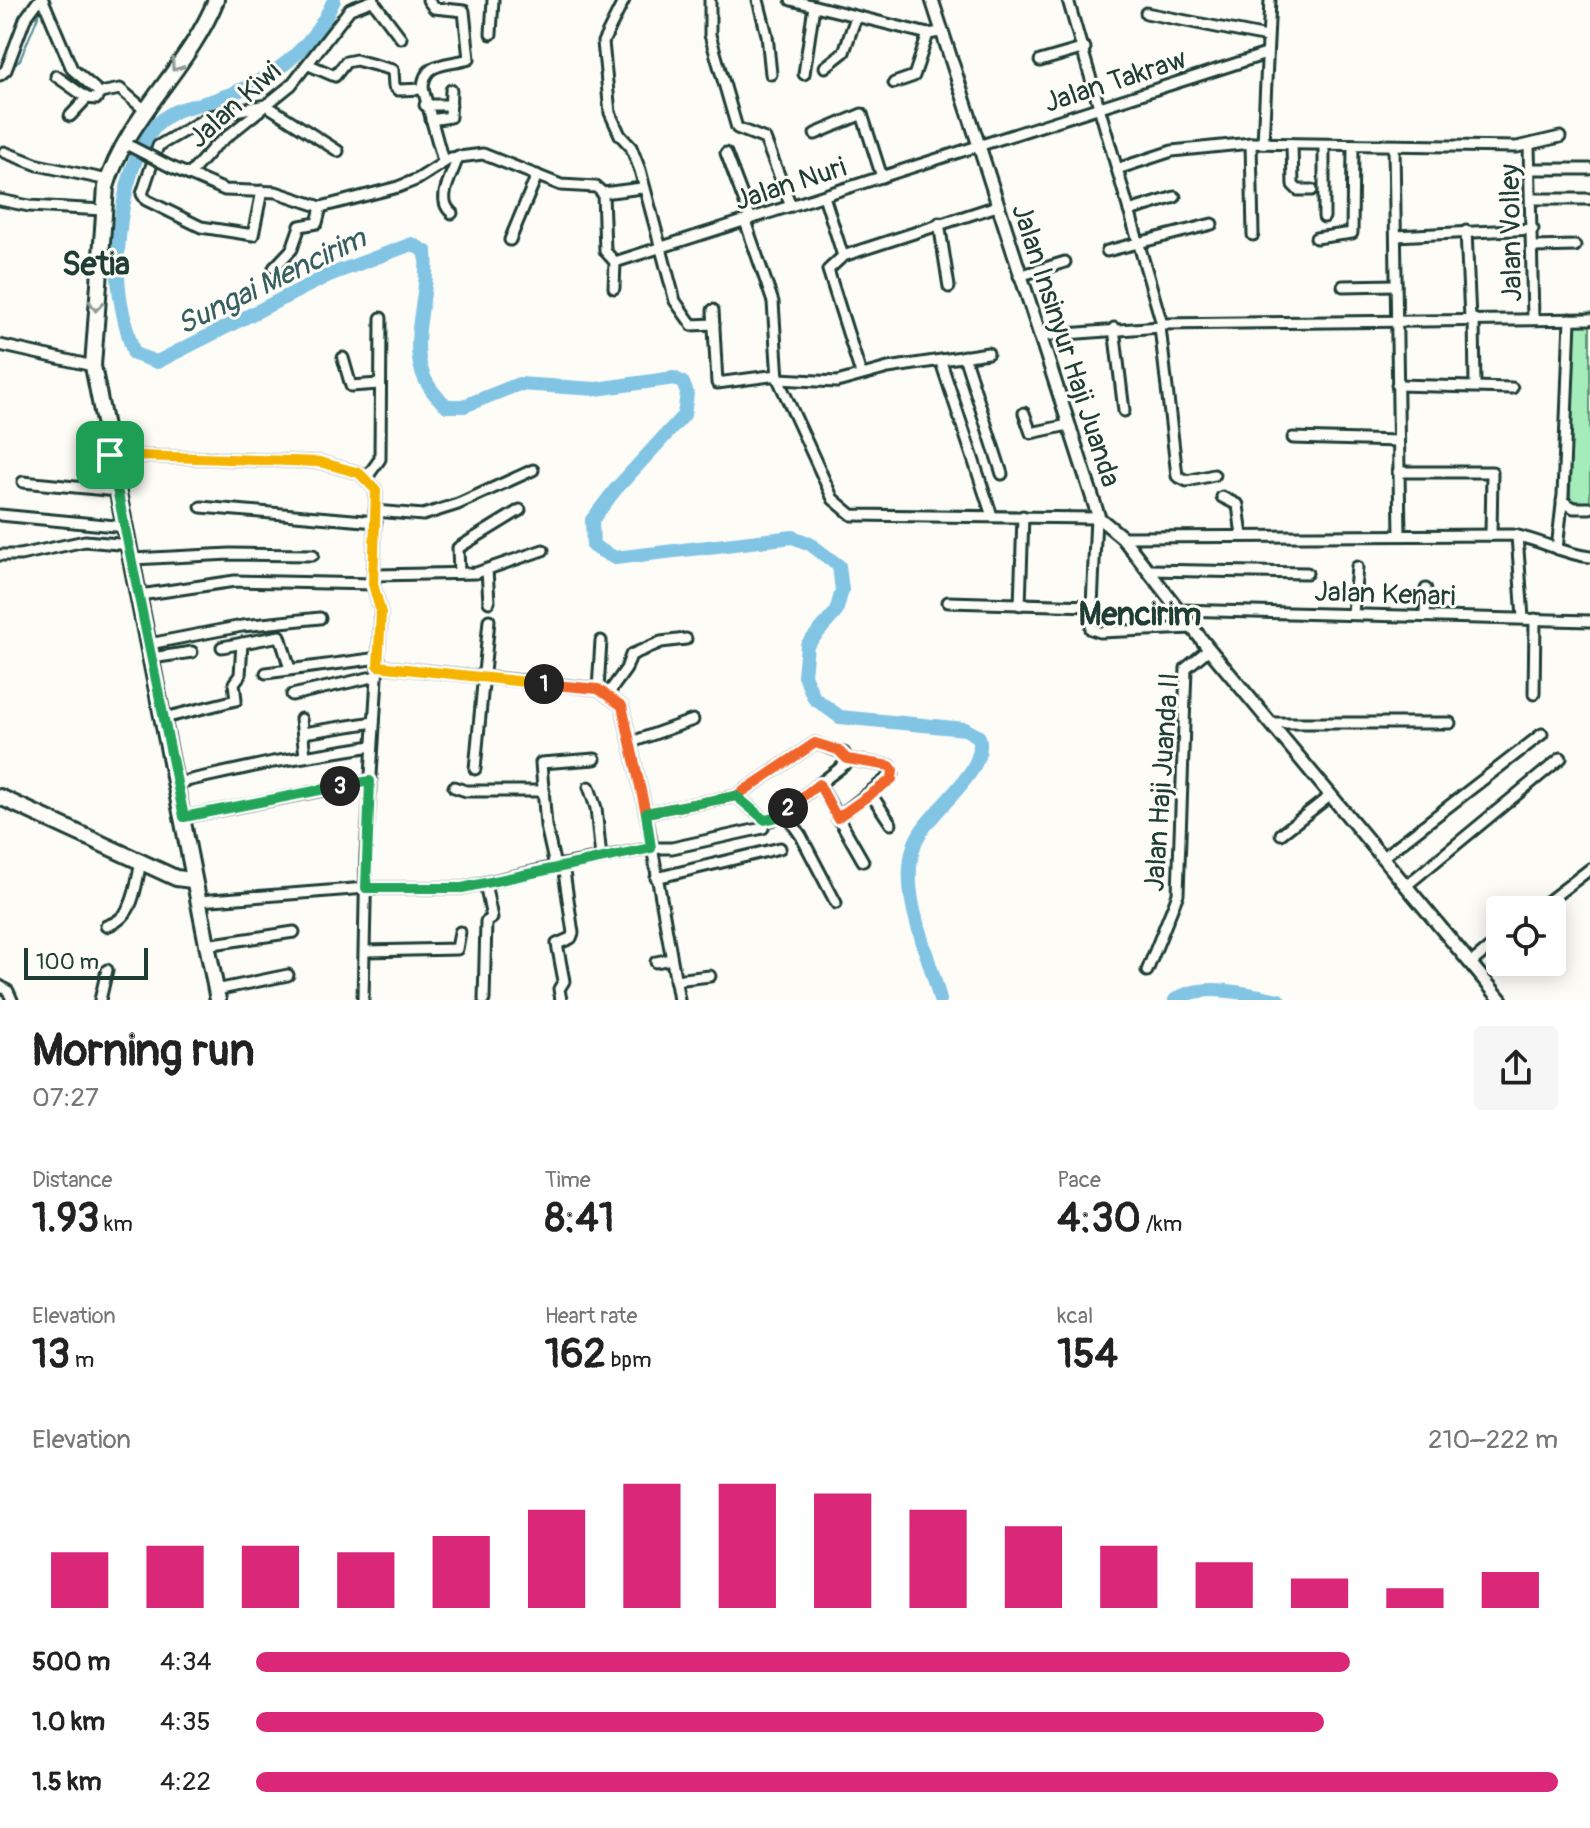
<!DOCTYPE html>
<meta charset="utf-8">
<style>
:root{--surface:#fff;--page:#f6f6f6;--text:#222;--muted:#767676;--accent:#db2777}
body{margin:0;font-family:Pangolin,sans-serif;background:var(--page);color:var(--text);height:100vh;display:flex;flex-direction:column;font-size:30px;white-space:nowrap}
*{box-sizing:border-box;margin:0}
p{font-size:26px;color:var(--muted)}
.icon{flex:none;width:44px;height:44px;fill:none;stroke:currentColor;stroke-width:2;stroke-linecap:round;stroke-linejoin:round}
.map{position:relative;height:1000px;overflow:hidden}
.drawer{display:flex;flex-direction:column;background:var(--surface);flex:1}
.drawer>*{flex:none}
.controls{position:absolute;left:1486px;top:896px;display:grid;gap:16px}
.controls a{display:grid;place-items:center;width:80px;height:80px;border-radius:8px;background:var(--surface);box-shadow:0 4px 20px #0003;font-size:40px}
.scale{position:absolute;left:24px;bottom:20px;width:124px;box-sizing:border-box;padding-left:8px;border:4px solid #1f3d34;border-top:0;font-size:22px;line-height:28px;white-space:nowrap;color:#1f3d34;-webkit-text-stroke:6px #fdfcf7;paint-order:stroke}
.pin{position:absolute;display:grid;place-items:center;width:68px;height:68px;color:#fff;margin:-34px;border-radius:16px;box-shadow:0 4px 12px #0006}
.km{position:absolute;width:40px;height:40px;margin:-20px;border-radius:50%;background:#222;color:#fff;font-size:22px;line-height:40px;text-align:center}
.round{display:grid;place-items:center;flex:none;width:84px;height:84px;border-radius:8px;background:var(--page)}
.headline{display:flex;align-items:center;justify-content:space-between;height:136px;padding:0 32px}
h1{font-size:44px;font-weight:800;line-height:60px}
.figures{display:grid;grid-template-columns:repeat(3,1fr);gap:12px;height:136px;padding:8px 32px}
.figures div{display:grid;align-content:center}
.figures b{font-size:40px;font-weight:800}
.figures small{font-size:22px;font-weight:400}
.figures p{font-size:22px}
.chart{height:224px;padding:16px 32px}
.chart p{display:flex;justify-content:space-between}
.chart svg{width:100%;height:144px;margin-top:8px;stroke:var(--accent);stroke-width:6}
ul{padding:0 32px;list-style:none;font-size:26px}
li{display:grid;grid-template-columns:128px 96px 1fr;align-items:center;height:60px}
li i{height:20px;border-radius:10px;background:var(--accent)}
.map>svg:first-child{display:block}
</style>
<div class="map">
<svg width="1590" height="1000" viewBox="0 0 1590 1000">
<rect width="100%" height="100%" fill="#fdfcf7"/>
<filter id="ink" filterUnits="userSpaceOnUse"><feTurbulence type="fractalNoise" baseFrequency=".0125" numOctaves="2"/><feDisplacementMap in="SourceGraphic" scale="16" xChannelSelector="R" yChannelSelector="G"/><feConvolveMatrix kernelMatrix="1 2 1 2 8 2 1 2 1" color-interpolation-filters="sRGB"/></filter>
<g filter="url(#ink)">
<path fill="#a4edbb" stroke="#629578" stroke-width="2" d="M1572,322L1590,323V503H1570Z"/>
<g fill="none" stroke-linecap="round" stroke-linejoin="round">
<path stroke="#5a8e9d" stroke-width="2" d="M12,67L20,60L41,9"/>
<g stroke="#82c4e3" stroke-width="14">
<path d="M334,0C311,52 270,81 217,99C204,104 189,106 176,111C127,133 116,229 118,276C119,302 126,329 134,354L157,362L329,275L412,244L426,252C431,308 394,364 447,406H464L519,384L596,389L674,378L683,383L687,393L684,415L615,490L592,520L593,546L615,558L793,537L810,544L839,566L842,590L836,612L807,645L804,675L814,698L840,717L965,729L979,737C989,773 928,810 915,843C897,892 929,952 940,1000"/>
<path d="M1175,1000C1203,981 1248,994 1279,1000"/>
</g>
<g stroke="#1f3d34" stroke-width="15">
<g id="minor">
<path d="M43,0L72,69L100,93L120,89L145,110"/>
<path d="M624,0L603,42L610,113L620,135L631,147L640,170L675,301L692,325L714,324"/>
<path d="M710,0V35L737,128L765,139L791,206"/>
<path d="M758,0L767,35L771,74"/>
<path d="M791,0L928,34L940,32"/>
<path d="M1068,0L1162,324"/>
<path d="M373,1L401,38"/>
<path d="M1146,13L1267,37"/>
<path d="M491,34L493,0"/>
<path d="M1040,61L1085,48"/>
<path d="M309,65L335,76L346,62L356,60L393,70L394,86L398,90L423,89L443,161"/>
<path d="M825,67L844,52L856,17"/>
<path d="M804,74L814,6"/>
<path d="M0,75L6,70L25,19L39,0"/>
<path d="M56,76L87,98"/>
<path d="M894,83L914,76L928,34"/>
<path d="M423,89C423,61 447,66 469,59L464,11L434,8L428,0"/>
<path d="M425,105H451"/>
<path d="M70,116L87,98L96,99L100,93"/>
<path d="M431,120L450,117L451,90"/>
<path d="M815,134L862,114L882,177"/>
<path d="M1251,143L1253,235"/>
<path d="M1263,143L1270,0"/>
<path d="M1292,144L1293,185L1298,190H1312"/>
<path d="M1394,146L1400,535"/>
<path d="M1529,146L1533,319"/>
<path d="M4,152L38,165L108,180"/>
<path d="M726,153L751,219"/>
<path d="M171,167L225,190L276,192L321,207L398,187L418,179L451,158L483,154L561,185L596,187L603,193L642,188"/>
<path d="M1117,169L1172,151L1251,143L1517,147L1560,137"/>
<path d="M1531,169H1590"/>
<path d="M189,175L214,147L291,85L350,9L374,0"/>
<path d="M262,191L253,235L201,227L146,200L142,194L158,146L210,116L266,105L338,151"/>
<path d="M603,193L605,251L615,262L614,288"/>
<path d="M824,196L843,256"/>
<path d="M1533,199H1590"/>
<path d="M0,200L29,206L104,210"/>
<path d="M1129,211L1175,197"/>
<path d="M452,213C434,199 454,174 458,156"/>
<path d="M1324,217V145"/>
<path d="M745,221L773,302L778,379L833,499L852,515L1099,518"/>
<path d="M939,223L949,287"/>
<path d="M1466,231L1470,319"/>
<path d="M1396,236L1533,229"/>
<path d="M1316,238L1352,233L1353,146"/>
<path d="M510,240L537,175"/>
<path d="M1534,247L1575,246"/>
<path d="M1107,251L1212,224"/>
<path d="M615,262L1266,54"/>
<path d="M274,268L292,249L300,226L317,223L321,207"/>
<path d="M1019,276L1065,262"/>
<path d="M1343,286L1396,285"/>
<path d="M713,310L717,383L778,375"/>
<path d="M1474,319L1475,386"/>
<path d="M1160,327L1177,476L1187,481L1214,475"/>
<path d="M1114,328L1124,411"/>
<path d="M1039,336L1160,327L1162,324L1590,319"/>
<path d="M0,345L93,366"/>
<path d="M964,356L1002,474"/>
<path d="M343,358L351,386L379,384"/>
<path d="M941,362L992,516"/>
<path d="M861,374L828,270L843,256L997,206"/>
<path d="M778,379L837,382L888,368L988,353"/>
<path d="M1397,385L1512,388"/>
<path d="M1024,413L1031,433L1068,425"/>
<path d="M1293,438L1398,441"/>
<path d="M110,455L320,462L359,473L376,490L373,584L381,613L366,856L363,1000"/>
<path d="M1398,472H1492L1491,535"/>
<path d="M367,477L380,459L381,318"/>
<path d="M23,482L117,491"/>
<path d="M1222,497L1238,505L1242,536"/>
<path d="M1562,501L1574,508H1590"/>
<path d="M201,507L376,522"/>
<path d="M375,511L423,515L458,504L533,470"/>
<path d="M0,515L126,527"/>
<path d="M1096,517L1091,629L1100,632L1193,628"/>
<path d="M1517,536L1523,618"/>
<path d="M1122,537L1512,535C1540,539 1562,554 1590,557"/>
<path d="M1557,549L1563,495L1570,319"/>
<path d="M0,555H20L85,541L130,545"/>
<path d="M133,559L230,554L313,555"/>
<path d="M487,570L489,602"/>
<path d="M1149,570L1307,573"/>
<path d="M459,573L458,548L520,510"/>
<path d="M376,575L476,573L543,550"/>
<path d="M140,595L235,581L373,584"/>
<path d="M948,602L1093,606"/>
<path d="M1020,605L1023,516"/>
<path d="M1179,610L1590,621"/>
<path d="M1353,613L1357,567"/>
<path d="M1425,616L1426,589"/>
<path d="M149,644L242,626L320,618"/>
<path d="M222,647L280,636L290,669"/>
<path d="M152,658L192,652"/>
<path d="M378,666L598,689L622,706L646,813L679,1000"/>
<path d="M266,673L379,658"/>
<path d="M598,689L601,641"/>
<path d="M608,694L626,669L631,655L661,642L686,639"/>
<path d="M1534,694L1535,619"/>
<path d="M292,695L377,676"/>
<path d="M164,718L236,700L234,683L240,675L242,643"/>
<path d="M301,719L305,756"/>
<path d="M1271,723H1450"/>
<path d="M303,733L374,722"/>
<path d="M632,742L693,720"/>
<path d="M475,769L489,620"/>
<path d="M177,783L273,762L372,746"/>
<path d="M819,784L863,861"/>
<path d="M454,787L466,791H544"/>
<path d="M589,787L596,808L601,858"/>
<path d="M871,794L891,824"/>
<path d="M736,796L765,820H771L784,811L801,836L836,903"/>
<path d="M646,813L736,796L815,743L844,753L848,762L784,811"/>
<path d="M184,817L370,781"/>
<path d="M837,818L893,774L890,766L847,759"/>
<path d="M1281,834L1331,795"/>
<path d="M1383,857L1542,734"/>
<path d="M555,866L546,826L541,763L595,759"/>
<path d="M656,878L780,848"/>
<path d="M1407,885L1561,758"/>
<path d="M199,901L366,888H462L563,865L651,848H672L763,828"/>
<path d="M1537,910L1590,869"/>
<path d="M106,926C135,918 135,887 141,862"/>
<path d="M206,945L294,932"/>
<path d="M366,951L457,949L460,932"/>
<path d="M656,962L671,959"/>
<path d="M1471,963L1500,939"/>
<path d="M1147,971L1178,894L1186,668L1209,649"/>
<path d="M675,980L710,976"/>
<path d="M0,986L8,991L12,1000"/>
<path d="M216,990L288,975"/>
<path d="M100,1000L107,970"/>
<path d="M484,1000L486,922L492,918L485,883"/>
<path d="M561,1000L559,989L564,981L557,944L571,938L573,933L563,865"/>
</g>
</g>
<g stroke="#1f3d34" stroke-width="17">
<path id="tertiary" d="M932,0L1099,518L1122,537L1209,649L1501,1000"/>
</g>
<g stroke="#1f3d34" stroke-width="20">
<g id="primary">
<path d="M216,0C189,68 127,116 106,187L93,366L218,1000"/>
<path d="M0,797L176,878L192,880"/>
</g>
</g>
<use href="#minor" stroke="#fdfcf7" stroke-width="9"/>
<use href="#tertiary" stroke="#fdfcf7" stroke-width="11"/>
<use href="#primary" stroke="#fdfcf7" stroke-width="14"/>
<g stroke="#1f3d34" stroke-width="15" stroke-linecap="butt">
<path id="minor-bridge" d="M130,146L171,167"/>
</g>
<use href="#minor-bridge" stroke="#fdfcf7" stroke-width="9"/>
</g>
<defs><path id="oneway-chevron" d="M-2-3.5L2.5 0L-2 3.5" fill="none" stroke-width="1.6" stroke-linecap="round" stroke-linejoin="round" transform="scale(2)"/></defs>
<g stroke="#8e9c96">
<use href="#oneway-chevron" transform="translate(176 66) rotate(125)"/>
<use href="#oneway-chevron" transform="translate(96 306) rotate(95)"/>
</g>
</g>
<g fill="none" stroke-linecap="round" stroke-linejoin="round" filter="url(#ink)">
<g stroke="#fff" stroke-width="16">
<path id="split-1" d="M110,455L320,462L359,473L376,490L373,584L381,613L378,666L544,684"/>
</g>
<g stroke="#fff" stroke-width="16">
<path id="split-2" d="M544,684L598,689L622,706L646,813L736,796L815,743L838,750L847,759L890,766L893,770L892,779L837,818L819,784L788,808"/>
</g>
<g stroke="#fff" stroke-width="16">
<path id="split-3" d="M340,786L370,781L366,888H462L651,848L646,813L736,796L765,820L778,817L788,808"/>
</g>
<g stroke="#fff" stroke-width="16">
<path id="split-4" d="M110,455L184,817L340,786"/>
</g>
<use href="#split-1" stroke="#f5b400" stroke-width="10"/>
<use href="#split-2" stroke="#f0652b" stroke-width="10"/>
<use href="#split-3" stroke="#22a559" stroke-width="10"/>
<use href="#split-4" stroke="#22a559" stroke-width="10"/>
</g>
<g text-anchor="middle" stroke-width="6" stroke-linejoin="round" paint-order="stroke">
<g font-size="28" fill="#1f3d34" stroke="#fdfcf7">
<text transform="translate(1115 80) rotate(-18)" y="10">Jalan Takraw</text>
<text transform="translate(234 104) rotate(-42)" y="10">Jalan Kiwi</text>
<text transform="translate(790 183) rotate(-18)" y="10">Jalan Nuri</text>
<text transform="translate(1510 233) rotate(-91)" y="10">Jalan Volley</text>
<text transform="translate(1067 345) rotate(72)" y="10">Jalan Insinyur Haji Juanda</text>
<text transform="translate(1385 593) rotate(2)" y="10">Jalan Kenari</text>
<text transform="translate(1161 782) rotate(-86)" y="10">Jalan Haji Juanda II</text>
</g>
<g font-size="30" font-style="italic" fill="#385f60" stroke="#fdfcf7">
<text transform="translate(271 281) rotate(-26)" y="10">Sungai Mencirim</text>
</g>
<g font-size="32" font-weight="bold" fill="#1f3d34" stroke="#fdfcf7">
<text x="96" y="275">Setia</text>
<text x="1140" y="625">Mencirim</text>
</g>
</g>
</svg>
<div class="controls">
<a><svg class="icon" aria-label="locate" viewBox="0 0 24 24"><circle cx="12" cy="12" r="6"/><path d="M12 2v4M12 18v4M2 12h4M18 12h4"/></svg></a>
</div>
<div class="scale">100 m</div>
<div class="pin" style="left:110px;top:455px;background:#1e9e55"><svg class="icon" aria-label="arrive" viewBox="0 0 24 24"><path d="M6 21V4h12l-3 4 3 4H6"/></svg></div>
<b class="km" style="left:544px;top:684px">1</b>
<b class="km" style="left:788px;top:808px">2</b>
<b class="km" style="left:340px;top:786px">3</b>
</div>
<section class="drawer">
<div class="headline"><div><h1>Morning run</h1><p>07:27</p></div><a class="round"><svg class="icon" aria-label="share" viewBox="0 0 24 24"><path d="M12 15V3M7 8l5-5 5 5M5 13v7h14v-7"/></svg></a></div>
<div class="figures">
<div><p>Distance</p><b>1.93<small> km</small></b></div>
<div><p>Time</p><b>8:41</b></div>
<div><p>Pace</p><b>4:30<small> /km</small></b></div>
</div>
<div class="figures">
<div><p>Elevation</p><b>13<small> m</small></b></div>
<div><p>Heart rate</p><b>162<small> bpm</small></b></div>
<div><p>kcal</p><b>154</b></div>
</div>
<div class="chart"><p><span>Elevation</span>210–222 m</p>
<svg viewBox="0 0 160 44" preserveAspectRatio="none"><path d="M5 44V27M15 44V25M25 44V25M35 44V27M45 44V22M55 44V14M65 44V6M75 44V6M85 44V9M95 44V14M105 44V19M115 44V25M125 44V30M135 44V35M145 44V38M155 44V33"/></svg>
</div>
<ul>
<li><b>500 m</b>4:34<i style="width:84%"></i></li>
<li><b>1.0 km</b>4:35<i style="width:82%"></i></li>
<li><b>1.5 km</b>4:22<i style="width:100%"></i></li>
</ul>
</section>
